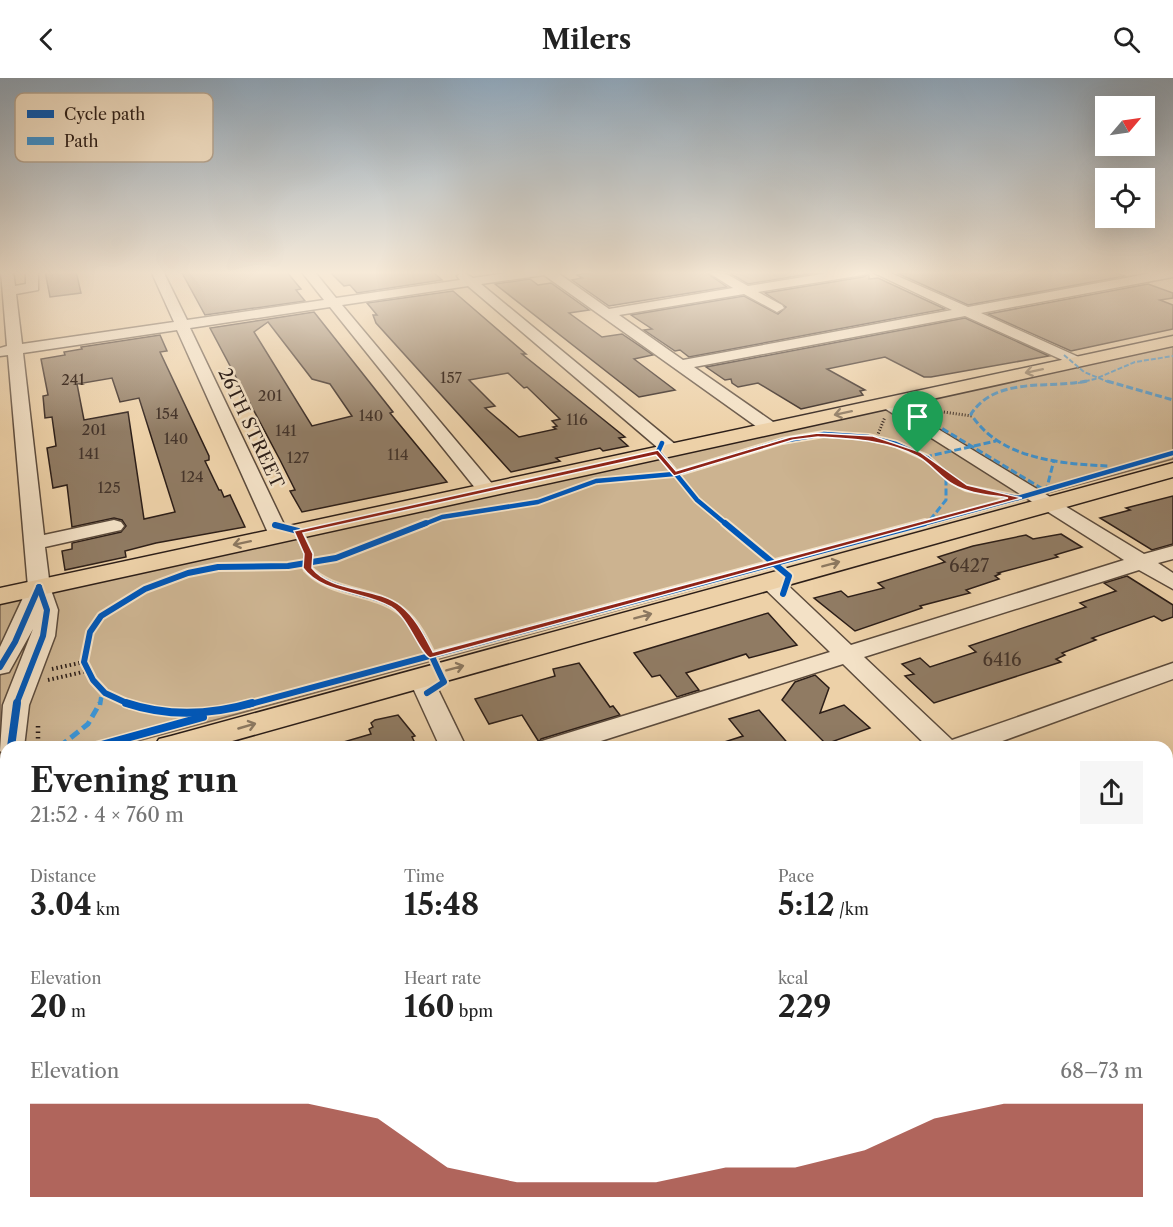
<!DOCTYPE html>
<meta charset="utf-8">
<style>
:root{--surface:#fff;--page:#f6f6f6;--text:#222;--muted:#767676;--accent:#8f2418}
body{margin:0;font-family:"Libre Caslon Text",serif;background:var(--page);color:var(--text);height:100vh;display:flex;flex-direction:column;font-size:22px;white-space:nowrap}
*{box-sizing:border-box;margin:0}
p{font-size:20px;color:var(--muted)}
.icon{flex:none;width:33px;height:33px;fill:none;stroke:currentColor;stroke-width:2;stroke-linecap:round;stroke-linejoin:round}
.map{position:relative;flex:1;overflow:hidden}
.drawer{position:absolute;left:0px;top:663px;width:1173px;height:486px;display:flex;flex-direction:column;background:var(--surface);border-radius:18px 18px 0 0;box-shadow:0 6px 24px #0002}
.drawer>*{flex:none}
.needle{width:39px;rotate:61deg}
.buttons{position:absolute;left:1095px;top:18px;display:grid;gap:12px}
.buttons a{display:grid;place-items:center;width:60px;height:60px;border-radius:0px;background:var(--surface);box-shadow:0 6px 24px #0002;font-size:30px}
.pin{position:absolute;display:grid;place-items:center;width:51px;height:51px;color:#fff;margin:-62px -26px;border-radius:50% 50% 50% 0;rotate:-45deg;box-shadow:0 0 6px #0007}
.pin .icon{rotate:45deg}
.round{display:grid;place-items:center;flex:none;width:63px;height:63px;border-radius:0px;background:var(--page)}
.overview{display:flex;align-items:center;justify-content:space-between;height:102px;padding:0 30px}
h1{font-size:33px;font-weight:700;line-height:45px}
.stats{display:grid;grid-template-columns:repeat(3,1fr);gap:9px;height:102px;padding:6px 30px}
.stats div{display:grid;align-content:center}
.stats b{font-size:30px;font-weight:700}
.stats small{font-size:16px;font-weight:400}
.stats p{font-size:16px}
.chart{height:168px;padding:12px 30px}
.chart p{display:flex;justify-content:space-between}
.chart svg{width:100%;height:108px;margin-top:6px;fill:var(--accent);opacity:.7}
header{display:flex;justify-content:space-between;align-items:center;height:78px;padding:0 30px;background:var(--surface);font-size:27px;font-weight:700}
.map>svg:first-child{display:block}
</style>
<header><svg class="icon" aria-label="back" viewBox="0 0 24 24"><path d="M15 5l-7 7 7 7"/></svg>Milers<svg class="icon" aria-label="search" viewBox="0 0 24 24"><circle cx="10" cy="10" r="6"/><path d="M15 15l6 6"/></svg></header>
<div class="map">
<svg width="1173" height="1149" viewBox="0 0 1173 1149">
<rect width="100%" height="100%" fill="#edd1a8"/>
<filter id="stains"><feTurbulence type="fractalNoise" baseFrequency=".00333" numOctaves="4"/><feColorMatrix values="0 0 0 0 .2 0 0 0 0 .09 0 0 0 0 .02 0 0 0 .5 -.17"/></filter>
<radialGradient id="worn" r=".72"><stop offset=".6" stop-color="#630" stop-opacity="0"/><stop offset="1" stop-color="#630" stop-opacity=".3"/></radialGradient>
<path fill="#ccb390" stroke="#7c6854" stroke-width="1.5" d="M1173,268V381L116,669H6V699L0,700V524Z"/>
<g fill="#907b63" stroke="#2c1e18" stroke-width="1.5" fill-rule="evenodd">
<path d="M45,193H76L81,215L50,219Z"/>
<path d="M181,193H286L301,211L296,212L305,223L205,237Z"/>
<path d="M329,193H432L442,202L357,215L350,207L344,208Z"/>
<path d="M602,193H704L727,209L609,228L572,202L582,200L577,197Z"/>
<path d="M726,193H826L748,206Z"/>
<path d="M917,193H1112L1125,198L968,227L899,196Z"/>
<path d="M869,196V201L878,200L945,231L689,279L680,272L675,273L644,252L652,251L631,237L744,218L778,236L786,229L765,215L863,199Z"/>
<path d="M530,201L538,207L551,205L589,232L569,235L602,259L622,256L653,277L634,281L675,312L639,319L495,206Z"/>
<path d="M1148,206L1173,215V220L1160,222L1173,227V251L1071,273L988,236Z"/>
<path d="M453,213L526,276H522L625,359L619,360L628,368L603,373L600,370L556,380L560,383L511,394L376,245L373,237H377L367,225ZM508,295L524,310L527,309L560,341L552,343L557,348L553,349L556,351L519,359L485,330L495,328L469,302Z"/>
<path d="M314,234L393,334L390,335L447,404L302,434L290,413L295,412L280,382L210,250ZM268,244L312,301L330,306L352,338L312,348L254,254Z"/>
<path d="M965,240L1049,278L931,299H924L885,279L827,291L865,312L860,313L863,317L801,331L758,305L738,309L732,305L731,301L725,302L706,289Z"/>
<path d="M160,257L167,273L160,274L209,378V382L205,383L219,412H221L224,419L230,417L245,449L156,465L125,473L126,479L65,492L62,473L72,471V465L121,454L126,448L122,442L114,440L72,449L67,407L53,410L47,370L56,368L52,339L45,340L43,318L48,317L41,281L65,277L64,274L82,271L81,269ZM112,300L120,324L139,320L175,434L144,441L128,334L84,342L77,306Z"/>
<path d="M1173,418V466L1152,472L1100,440L1130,432L1126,430Z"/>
<path d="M1061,456L1082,469L1055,477L1058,479L998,495L1000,496L995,498L999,501L966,512L970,515L920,528L922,530L855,553L814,520L841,513L848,519L884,510L878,505L945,484L938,479L973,468L1026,457L1033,461Z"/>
<path d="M1127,498L1173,527V539L1162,543L1154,538L1092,560L1096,562L1062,575L1065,577L1056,581L1061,584L934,625L905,598L914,596L902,586L920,580L930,589L976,574L969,568L1086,529L1080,525L1116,513L1104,505Z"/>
<path d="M768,535L797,567L749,580L746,576L686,595L699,612L677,619L660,597L652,599L634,575Z"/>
<path d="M579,585L610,629L613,628L620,637L541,661L539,664L522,637L489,646L475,621L555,598L553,591Z"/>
<path d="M815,597L829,610L820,635L844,627L870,650L826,666L782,622L795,604Z"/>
<path d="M759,632L791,669H718V666L743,658L729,641Z"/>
<path d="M398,637L415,658L412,659L417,669H340V665L371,656L369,651L373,649L371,645L375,642Z"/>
</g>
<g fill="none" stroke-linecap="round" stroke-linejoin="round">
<g stroke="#5c4b3c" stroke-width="3">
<g id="minor">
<path d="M1,193H13L15,208L26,206V193H38V212L16,216L22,266L174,244L151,193H163L187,242L324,222L301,193H314L336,220L460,202L457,198L463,194L473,200L521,193H555L609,231L733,210L706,193H721L748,208L840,193H869L863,197L758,214L782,227L784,230L777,234L744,216L619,237L683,282L952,232L870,193H886L968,229L1163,193H1173V199L981,235L1083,281L1086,284L1078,289L965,238L694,289L776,346L779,350L776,354H764L544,197L481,206L676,367L679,371L670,376L664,375L468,208L342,227L494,408L497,412L494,416H480L330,229L190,250L289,457L286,461H272L269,457L177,252L23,275L44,457L114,442L121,444L124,448L121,452L45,469L50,509L58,532L55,558L29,627L24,669H6V677L0,673L3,627L33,551L9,594L0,596V569L28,509L8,277L0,278V270L7,268Z"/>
<path d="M887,320L1144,476L1173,468V481L1158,485L1173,495V511L1139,492L864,579L952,662L1173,585V601L986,669H928L843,586L582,669H539L542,663L830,574L762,508L759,503L762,498H778L851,567L1124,482L881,328L879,325L881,322Z"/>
<path d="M420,591L429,594L432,599L466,669H440L408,599L411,594Z"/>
<path d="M1173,749V772L1167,774V751Z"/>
<path d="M1167,873L1173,875V907L1167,905Z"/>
<path d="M6,932V1143H23V1149H0V935Z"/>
<path d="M1173,939V972L1167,974V941Z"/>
<path d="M1173,1009V1046L1167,1048V1011Z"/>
<path d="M1167,1089L1173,1091V1136L1167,1134Z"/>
<path d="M157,1143H211L208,1149H154Z"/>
<path d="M661,1143H703L706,1149H664Z"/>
<path d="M727,1143H780L777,1149H724Z"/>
<path d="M909,1143H960L957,1149H906Z"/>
</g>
</g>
<g stroke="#2c1e18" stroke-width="3">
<g id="major">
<path d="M1173,258V268L0,526V510Z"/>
<path d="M1173,385V399L211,669H154L159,661L171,658Z"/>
<path d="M6,702V728L0,730V704Z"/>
</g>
</g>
<g stroke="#2c1e18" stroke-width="3" stroke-dasharray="1 2" stroke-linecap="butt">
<path d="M929,332L972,338"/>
<path d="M876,361L885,339"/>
</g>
<g stroke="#2c1e18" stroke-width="4" stroke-dasharray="1.5 3" stroke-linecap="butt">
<path d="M52,591L84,584"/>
<path d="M48,602L87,593"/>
</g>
<path stroke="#2c1e18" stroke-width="4.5" stroke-dasharray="1.5 4" stroke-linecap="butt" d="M38,648V669"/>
<use href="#minor" fill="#f3e1c6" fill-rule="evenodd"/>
<use href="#major" fill="#edd1a8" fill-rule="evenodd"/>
<g stroke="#3c94d4" stroke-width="2" stroke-dasharray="5 2" stroke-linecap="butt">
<path d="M1064,277L1084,294L1111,305"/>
<path d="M1078,305L1095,301L1135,284L1173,278"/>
</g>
<g stroke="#3c94d4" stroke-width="3" stroke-dasharray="7 3" stroke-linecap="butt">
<path d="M1087,303C1048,311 996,298 971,336C999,381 1061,386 1110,388"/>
<path d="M1107,303L1173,322"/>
<path d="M908,330L1046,413L1054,382"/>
<path d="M925,379L996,363"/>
<path d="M930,442L946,422V397"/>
</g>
<path stroke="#3c94d4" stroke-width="4.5" stroke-dasharray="8 4.5" stroke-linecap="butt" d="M100,627L102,614"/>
<path stroke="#3c94d4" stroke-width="5" stroke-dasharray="10 5" stroke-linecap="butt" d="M59,669L88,646L100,625"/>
<g stroke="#f3e1c6" stroke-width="8">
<g id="cycleway-far3">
<path d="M662,365L658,374L697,422L727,447"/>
<path d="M1018,420L1173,375"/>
<path d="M422,447L442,439L538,424L596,403L674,396L782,363L824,356L868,359L896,366L927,380L951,402L966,410L1018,420L919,447"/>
</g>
</g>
<g stroke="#f3e1c6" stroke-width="10">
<g id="cycleway-far2">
<path d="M725,445L789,498L783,516"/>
<path d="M275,447L298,453L309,476L307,490C332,517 372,511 400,532C422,548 432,581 444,604L427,615"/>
<path d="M0,589L15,564L39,509"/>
<path d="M16,627L43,558L47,532L39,509"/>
<path d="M131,627L105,615L93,602L84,584L90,554L101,538L145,511L188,495L218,489L288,488L336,480L426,445"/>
<path d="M247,627L925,445"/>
</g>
</g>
<g stroke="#f3e1c6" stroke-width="11">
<g id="cycleway-far1">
<path d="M126,625C168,639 211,637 252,625"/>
<path d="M11,669L17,625"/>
<path d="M94,669L203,639"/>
</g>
</g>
<g stroke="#f3e1c6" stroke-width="13">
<path id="cycleway" d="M2,1149L6,948"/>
</g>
<use href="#cycleway-far3" stroke="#0057b8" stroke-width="4.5"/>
<use href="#cycleway-far2" stroke="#0057b8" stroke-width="6"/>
<use href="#cycleway-far1" stroke="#0057b8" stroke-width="8"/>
<use href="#cycleway" stroke="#0057b8" stroke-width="9"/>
</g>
<defs><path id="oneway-shaft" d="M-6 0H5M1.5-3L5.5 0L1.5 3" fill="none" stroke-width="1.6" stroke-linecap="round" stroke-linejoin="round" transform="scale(1.5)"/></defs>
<g stroke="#8c7860">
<use href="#oneway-shaft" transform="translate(1034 293) rotate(168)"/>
<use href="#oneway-shaft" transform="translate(843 335) rotate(168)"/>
<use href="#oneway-shaft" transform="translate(242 465) rotate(168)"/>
<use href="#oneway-shaft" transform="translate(831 486) rotate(-15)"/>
<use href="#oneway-shaft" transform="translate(643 538) rotate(-15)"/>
<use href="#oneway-shaft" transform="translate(455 590) rotate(-15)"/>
<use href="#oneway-shaft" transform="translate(247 648) rotate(-16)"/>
</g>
<linearGradient id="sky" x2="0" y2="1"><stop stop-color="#8fa7bb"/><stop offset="0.55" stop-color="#f7ead8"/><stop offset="1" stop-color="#f7ead8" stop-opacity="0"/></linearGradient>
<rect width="1173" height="354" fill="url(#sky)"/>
<path fill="#8f2418" stroke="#fff" stroke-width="1.5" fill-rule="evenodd" d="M818,355L873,358L920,374L967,407L1022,420L430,580C419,575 409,540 391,529C364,513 322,516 303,490L304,476L294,453L658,372L676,393L790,359ZM818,359C852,361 886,362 917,378C932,386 940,400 954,407C969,416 991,417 1008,420L433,574C424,557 416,540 401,528C376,508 332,515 312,490L313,476L303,455L656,377L674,398L793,362Z"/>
<g text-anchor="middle" stroke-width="5" stroke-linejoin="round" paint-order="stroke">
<g font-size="15" fill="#45352b">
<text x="451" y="305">157</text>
<text x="73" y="307">241</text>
<text x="270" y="323">201</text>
<text x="167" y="341">154</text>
<text x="371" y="343">140</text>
<text x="577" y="347">116</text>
<text x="94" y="357">201</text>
<text x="286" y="358">141</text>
<text x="176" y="366">140</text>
<text x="89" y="381">141</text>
<text x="398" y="382">114</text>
<text x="298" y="385">127</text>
<text x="192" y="404">124</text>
<text x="109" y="415">125</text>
</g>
<g font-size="18" fill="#2c1e18" stroke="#f3e1c6">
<text transform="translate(251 350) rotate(65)" y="6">26TH STREET</text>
</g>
<g font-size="18" fill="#45352b">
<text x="969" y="494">6427</text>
<text x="1002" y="588">6416</text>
</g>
</g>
<rect x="15" y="15" width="198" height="69" rx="9" fill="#f3e1c6" stroke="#b7a692" stroke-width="1.5"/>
<rect x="27" y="32" width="27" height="8" fill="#0057b8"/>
<rect x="27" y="59" width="27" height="8" fill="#3c94d4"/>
<g font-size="16" fill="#2c1e18">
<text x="64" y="42">Cycle path</text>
<text x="64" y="69">Path</text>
</g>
<rect width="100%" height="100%" filter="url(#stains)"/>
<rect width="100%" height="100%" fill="url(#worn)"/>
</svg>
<div class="buttons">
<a><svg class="needle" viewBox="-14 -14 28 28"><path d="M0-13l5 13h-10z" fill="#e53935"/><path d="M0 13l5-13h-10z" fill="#767676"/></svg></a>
<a><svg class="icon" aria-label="locate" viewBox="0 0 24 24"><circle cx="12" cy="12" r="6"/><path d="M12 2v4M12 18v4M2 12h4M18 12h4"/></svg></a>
</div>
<div class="pin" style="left:918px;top:375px;background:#1e9e55"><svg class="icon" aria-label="arrive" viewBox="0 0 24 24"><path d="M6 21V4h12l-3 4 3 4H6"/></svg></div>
<section class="drawer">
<div class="overview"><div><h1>Evening run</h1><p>21:52 · 4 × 760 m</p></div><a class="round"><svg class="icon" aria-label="share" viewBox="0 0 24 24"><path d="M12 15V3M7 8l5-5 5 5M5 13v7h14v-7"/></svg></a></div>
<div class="stats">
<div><p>Distance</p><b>3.04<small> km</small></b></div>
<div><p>Time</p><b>15:48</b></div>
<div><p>Pace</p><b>5:12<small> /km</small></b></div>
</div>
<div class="stats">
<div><p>Elevation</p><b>20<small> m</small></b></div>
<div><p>Heart rate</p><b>160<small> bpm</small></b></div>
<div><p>kcal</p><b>229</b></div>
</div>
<div class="chart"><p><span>Elevation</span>68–73 m</p>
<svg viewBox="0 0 160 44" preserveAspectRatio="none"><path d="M0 44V6L10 6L20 6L30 6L40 6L50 12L60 32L70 38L80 38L90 38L100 32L110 32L120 25L130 12L140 6L150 6L160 6V44z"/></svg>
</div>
</section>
</div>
